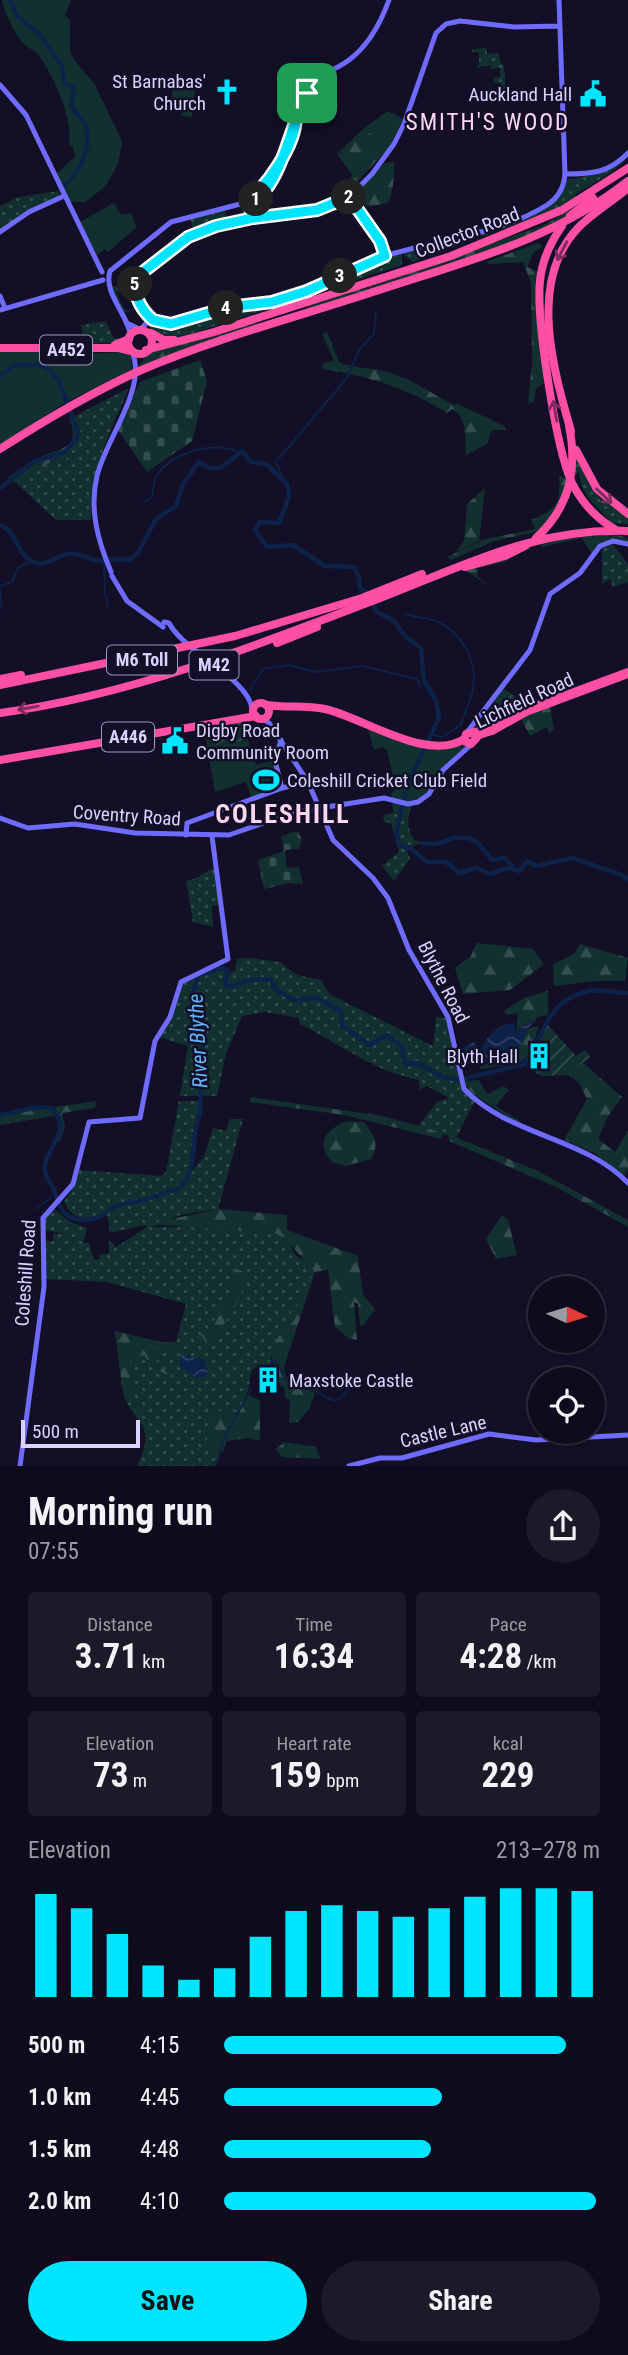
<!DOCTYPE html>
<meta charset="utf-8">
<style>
:root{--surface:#0e0b1c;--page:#1c1929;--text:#f1f3f6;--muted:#9b9ba3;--line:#2e2b3b;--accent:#00e5ff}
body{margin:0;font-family:"Roboto Condensed",sans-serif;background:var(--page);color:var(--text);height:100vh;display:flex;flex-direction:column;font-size:26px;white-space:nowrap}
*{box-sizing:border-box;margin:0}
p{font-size:23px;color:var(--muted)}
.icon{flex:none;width:38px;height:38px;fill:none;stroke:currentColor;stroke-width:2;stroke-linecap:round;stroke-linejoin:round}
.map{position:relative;height:1466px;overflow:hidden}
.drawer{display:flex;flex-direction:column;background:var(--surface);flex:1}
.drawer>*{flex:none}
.needle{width:46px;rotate:94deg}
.fabs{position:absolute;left:528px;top:1276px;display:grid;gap:14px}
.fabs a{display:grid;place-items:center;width:77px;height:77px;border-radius:50%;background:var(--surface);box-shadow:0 2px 5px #0004,0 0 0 2px var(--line);font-size:35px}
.scale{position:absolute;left:21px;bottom:18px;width:119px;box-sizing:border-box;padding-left:7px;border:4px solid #d9d4ff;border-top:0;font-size:19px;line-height:24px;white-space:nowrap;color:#d9d4ff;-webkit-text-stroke:5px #130f26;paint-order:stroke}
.pin{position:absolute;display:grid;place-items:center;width:60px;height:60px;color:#fff;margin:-30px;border-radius:14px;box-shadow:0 4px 10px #0006}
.km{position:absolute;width:35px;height:35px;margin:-18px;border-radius:50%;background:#222;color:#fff;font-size:19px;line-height:35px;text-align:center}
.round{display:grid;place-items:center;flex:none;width:74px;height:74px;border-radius:37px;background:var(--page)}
.summary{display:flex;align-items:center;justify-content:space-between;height:119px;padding:0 28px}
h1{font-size:38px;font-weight:700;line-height:52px}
.figures{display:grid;grid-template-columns:repeat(3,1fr);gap:10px;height:119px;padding:7px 28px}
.figures div{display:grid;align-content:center;border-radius:7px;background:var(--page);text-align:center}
.figures b{font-size:35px;font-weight:700}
.figures small{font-size:19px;font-weight:400}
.figures p{font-size:19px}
.chart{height:196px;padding:14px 28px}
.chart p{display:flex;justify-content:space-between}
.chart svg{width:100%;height:126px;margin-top:7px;stroke:var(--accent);stroke-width:6}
.button{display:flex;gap:14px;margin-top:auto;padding:14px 28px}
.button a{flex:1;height:80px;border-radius:42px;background:var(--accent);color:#111;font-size:28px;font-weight:700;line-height:80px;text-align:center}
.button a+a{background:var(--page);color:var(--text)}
ul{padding:0 28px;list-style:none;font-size:23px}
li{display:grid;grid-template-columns:112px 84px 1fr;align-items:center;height:52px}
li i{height:18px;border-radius:9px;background:var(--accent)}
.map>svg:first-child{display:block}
</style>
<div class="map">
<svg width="628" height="1466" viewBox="0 0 628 1466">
<defs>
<pattern id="grass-dots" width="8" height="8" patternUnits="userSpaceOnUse" patternTransform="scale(1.75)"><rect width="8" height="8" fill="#12302f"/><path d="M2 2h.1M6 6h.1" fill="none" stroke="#344d4e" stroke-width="1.8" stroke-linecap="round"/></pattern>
<pattern id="forest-firs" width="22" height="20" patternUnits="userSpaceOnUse" patternTransform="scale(1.75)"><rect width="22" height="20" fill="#12302f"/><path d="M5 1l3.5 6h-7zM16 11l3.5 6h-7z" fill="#344d4e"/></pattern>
<pattern id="cemetery-stones" width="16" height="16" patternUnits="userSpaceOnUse" patternTransform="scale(1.75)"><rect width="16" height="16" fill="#12302f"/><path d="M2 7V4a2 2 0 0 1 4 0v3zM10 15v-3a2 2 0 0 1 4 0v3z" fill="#344d4e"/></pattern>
<pattern id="garden-furrows" width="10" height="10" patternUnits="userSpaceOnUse" patternTransform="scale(1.75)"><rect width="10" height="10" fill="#12302f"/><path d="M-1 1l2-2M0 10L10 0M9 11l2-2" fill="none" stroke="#344d4e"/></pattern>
<pattern id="water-waves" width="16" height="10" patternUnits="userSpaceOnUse" patternTransform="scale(1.75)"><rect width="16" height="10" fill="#0c2248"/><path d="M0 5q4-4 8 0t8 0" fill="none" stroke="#2f4163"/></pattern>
</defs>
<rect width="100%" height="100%" fill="#130f26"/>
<g fill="url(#grass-dots)">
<path d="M487,48V54L499,53L500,61L504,66L506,93H501L500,83H494V77H500V68L490,69V65L475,68L479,65V52H472V49Z"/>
<path d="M628,154V158L609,174L576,194V198L551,211L413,262L405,256L404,253L473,235L544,208L567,180L605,172Z"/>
<path d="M58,191L60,195L0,231V206L19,197Z"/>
<path d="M225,211L227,222C184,236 165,252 133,284V290L116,291L123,308L130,311L124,312L110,286L128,287L131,277L184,234L194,231L190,218Z"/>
<path d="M402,254V265L175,339L149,329L153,322L171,326L229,308L277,302L381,259Z"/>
<path d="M106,321L114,339L123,338L115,343L84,344L81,325Z"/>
<path d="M129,388C110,434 90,468 91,520H56L15,482L56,460L63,464L81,432L77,415Z"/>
<path d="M575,454L584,473L628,515V524L608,523L609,519C595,506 580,493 579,472L574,477Z"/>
<path d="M613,544L628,564V582L613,587L610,579L602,584V548Z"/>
<path d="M392,801L412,806C406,818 407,828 414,840L421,842L407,850L410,859L394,881L382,866L399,852L391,823L384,822L383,815L393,813Z"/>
<path d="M216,868L219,905L212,906L213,927L193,922L186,881C198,880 203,871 216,868Z"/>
<path d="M251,958L280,962L297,975L321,980L329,994L433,1046L436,1017L446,1018L459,1081L463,1090L475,1101L456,1138L418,1126L437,1102L449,1098L427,1086L420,1090L419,1080C375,1072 340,1044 300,1024L298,1018L265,1012L242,1016L226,1054L217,1096H180L188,1046L159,1037L173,1016L184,981L223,968L230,974L235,970L237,959Z"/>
<path d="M179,1101H199C202,1124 189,1150 190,1173L204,1157L213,1128L226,1131L230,1119H243L218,1209L180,1215L152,1227H209L277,1234L287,1239L295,1255L316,1268L303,1298L272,1353L269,1368H254C247,1376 252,1385 247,1394C234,1418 222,1440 215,1466H137C159,1420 132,1426 123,1392C119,1372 118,1351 115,1331L160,1342H176L186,1304L107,1282L46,1279L43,1241H53V1234H66L42,1230L45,1218L53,1208L70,1222L87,1228L83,1243H89L94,1260L100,1259L99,1255L109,1253V1240L116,1247L147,1227L145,1225L110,1233L107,1215C88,1221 71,1221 64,1201L71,1192L79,1170L161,1176L166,1172Z"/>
</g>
<g fill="url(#forest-firs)">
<path d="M364,128L389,148L352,187L348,182L352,175L337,154Z"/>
<path d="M394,162C395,175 393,191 388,203L367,207L356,193L385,163Z"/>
<path d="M575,207L562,222L485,252L309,309L308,306L542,226Z"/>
<path d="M538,243L543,246L533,253L527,267L538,272L547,382L536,388L534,402L528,403L532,362L531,283L523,262L489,264L486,262Z"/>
<path d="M258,321L256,325L137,369L149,351Z"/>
<path d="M327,332L339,362C355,369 371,367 388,372C412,379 432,394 454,405L456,403L504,426L506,430H492L487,444L466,455C465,440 468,416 452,409L447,413C409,389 366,375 322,369L323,363L334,361L322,334Z"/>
<path d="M77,415L81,432L63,464L55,460L15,482L8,477C18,471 27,463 38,458C60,447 82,451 69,418Z"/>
<path d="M559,475L569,481L562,503L540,531L494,541L451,560L447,557L485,539L535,529L531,520C557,508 561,505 559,475Z"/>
<path d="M485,488L479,541L456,552L464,541L467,504Z"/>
<path d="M617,534L628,539V543C611,537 602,540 592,555L582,538L542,547L539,543L502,563L478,568L477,576L489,586L463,569L534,542Z"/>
<path d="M560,703L550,708L554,729L550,733L546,727L530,736L520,717Z"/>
<path d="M476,943L533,949L544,964L510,990L463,994L455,968L471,956Z"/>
<path d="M580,944L628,958L625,981H595L554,986L553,964L574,954Z"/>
<path d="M548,991V1015L537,1017L534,1024L530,1020L516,1032L518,1013L506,1015L504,1011L524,998Z"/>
<path d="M537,1026L539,1027C529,1055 532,1064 500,1066C492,1066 486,1071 478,1068L518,1048L527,1029Z"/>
<path d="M582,1062L622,1097L607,1118L598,1139L615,1152L628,1131V1170L624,1177L594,1153L564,1140L587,1099L579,1083L569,1075V1068L577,1067Z"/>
<path d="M479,1080L487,1094L504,1086L508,1090L496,1106L520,1121L518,1124L466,1089L465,1081Z"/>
<path d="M251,1097L383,1116L443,1133L441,1139L344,1115L250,1102Z"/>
<path d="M96,1101L95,1108L62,1113L65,1126L60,1141H56L61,1129L59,1119L53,1116L0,1125V1115Z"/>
<path d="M348,1121L364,1122C374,1135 380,1144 371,1159L346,1166L332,1162C314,1144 327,1128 348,1121Z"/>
<path d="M448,1134L538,1171L628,1220V1227L558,1188L449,1141Z"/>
<path d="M218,1209L287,1215V1230L358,1256L363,1295L375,1309L363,1326L360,1325L358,1304L354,1302L357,1340L348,1338L335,1327L328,1270L315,1272L284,1367C287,1391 299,1383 315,1393L309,1409L298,1422L289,1423L290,1400L285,1398L284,1387L278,1384L271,1353L289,1315L303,1298L314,1271C304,1260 288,1240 277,1234L149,1224Z"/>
<path d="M502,1215L508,1220L517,1255L496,1259L486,1239Z"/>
<path d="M236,1269L242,1271L246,1278C241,1302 223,1327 208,1345L201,1335C216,1320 238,1291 233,1271Z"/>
<path d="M115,1331L160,1342H176L173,1349L152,1348L154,1361L162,1363L163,1368L172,1371L171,1377L152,1367L144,1355L130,1359L134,1399L144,1421L124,1394Z"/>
<path d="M247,1395L260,1400V1441L248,1438L227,1441L223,1452L208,1447C204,1429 206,1418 222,1410L236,1414Z"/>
<path d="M284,1442L316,1447L321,1459L282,1457L276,1449Z"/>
</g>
<g fill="url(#cemetery-stones)">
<path d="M200,360L207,381L192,441L147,472L118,430L140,382Z"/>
<path d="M297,831L302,839L299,849L285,850L287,868L299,867L303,884L289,883L264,889L258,860L284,851L281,836Z"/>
</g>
<g fill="#12302f">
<path d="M2,0H71L65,15L70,20V51L74,60L94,83L122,141L118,164L105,187L85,202H70L56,174L75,157L73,147L69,145C74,120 53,73 37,53C33,49 27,48 24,44C14,33 5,15 2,0Z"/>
<path d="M180,75V87L190,84L195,87L192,117L182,116V105L174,104L170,76Z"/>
<path d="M388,111L403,119L389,148L364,128Z"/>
<path d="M114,203L121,215L131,213L137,227L108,252L105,249L97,255L80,222Z"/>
<path d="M0,350L80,354L125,352L131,357L132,369L63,404L0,445Z"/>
<path d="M368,729L421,747L467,746C455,757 426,800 414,803C408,804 398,800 392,799L391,793L396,789L387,750L382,747L374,750Z"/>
<path d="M204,730L212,746L248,740L256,765L274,760L281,783L278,789L252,799L246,782L215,792Z"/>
</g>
<g fill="url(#garden-furrows)">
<path d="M503,688L517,698L509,707L514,712L485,726L491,707Z"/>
<path d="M251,720L248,740L212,746L206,730Z"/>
<path d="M547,1024L576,1056L585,1050L590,1057L577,1067L569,1068V1075L542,1076L527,1068Z"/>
</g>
<g fill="url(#water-waves)">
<path d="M530,1020L532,1024C525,1031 524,1041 518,1048C509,1058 492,1060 480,1065L463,1048L474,1042L481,1050C487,1036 497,1024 514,1023L516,1032Z"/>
<path d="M181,1355L203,1359L208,1369L207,1376L198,1378L179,1367Z"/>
</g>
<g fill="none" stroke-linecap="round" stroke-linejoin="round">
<g stroke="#0c2248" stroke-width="2">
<path d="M284,480L276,462L346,379L361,347L374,334L376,311"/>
<path d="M144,502L152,497C154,489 153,481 157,475C172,452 214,441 238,452"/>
<path d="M105,590L104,566L117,559"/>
<path d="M105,593L108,606"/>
<path d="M1,601L0,586L12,582L18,568L32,561"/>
<path d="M0,609L1,605"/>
<path d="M406,614C416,618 428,617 438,622C462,633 478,661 473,689C471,701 464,713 461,725L442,737L433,735"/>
<path d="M250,690L263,669L290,665L315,672L362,666L417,679L421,689"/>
<path d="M37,1209L51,1197"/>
<path d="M269,1370L272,1360L276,1361L288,1385C295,1389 302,1387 310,1389C334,1397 334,1413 353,1382"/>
<path d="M215,1466L226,1434L251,1390"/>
</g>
<g stroke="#0c2248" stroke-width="4.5">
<path d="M10,0L17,16L40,35L62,66L64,83L74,88L71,107C75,113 81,117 85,124C93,145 79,177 60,188"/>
<path d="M0,376L16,365H38L47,368L58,379L78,432L75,441L64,453L35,461L0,488"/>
<path d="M0,525C16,531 15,548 27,558C42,571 53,557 67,554C79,551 91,562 104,561"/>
<path d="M108,559L129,560L138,553L156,519L176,506L183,484L199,462L210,468H221L242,451L251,462L266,464L287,484L289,497L279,523L260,522L255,530L267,547L293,545L325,566L354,567L359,577L360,589L366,592L377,612L394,621L406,637L421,648L424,680L436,701L439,718L407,786L396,833L400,845L410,848L427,862H446L459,873L476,868L490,874L508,868L520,871L527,861L536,866L572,858L622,875L628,880"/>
<path d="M422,843L436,844L454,838H469L478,843L492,860L504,858L513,867"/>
<path d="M0,1115L38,1107L52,1108C73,1133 48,1142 45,1166C44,1178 50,1181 54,1190C60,1208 63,1220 85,1220C106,1219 110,1205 123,1204C139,1202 149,1199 164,1193C169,1191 173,1192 179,1188C199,1173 190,1135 200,1113L203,1045L192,997L198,975L223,968L229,971L225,980L227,986L233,987L248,980L270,979L276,990L294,1000L317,998L341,1011L342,1026L370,1045L387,1035L402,1047L405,1064L418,1063L438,1075L458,1080L525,1064C545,1035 545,1000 590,991C603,989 615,994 628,993"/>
</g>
<g stroke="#6f6bff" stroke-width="5">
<path d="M559,0L565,174C564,187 558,198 547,205C499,235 438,239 385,256C355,266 327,284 297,294C273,302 248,301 224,308C207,314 182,328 163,324C145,320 131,295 136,278L167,252L202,231L253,218L317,210L349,197L372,174L394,144L404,124L436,33L446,24L460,21L514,27L559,26"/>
<path d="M0,85L26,115L102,272"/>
<path d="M297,117L294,102L305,95"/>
<path d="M565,174C592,174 609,173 628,153"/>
<path d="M349,197L380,241L385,256"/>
<path d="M253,218V204L272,180L312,85C322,72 336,70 349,60C368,46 381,22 389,0"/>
<path d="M0,232L29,212L64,196"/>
<path d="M0,296L5,308"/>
<path d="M0,310L103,280"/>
<path d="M129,324L139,329"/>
<path d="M141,329L151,318"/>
<path d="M131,338C129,315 103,294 110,271L171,222L248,202"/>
<path d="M111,572C98,541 89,510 97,476C105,440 148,388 132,352"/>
<path d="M112,576L127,601L163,627"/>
<path d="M164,622L169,623C184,652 249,679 252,709"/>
<path d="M261,718L269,723L308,782L333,840L373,878L388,898L409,950L448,1017L464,1089C509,1136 584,1137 628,1183"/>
<path d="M465,735L530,650L550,594L580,573L600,546L613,541L628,544"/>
<path d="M281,740L275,761L282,788"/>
<path d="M0,818L28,828L75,824L135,833L229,835L295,812L384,798L408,804L418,802L429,794L443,770L472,744"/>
<path d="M186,835L187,823L282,788L308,782"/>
<path d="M20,1466L44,1287L43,1218L73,1184L89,1122L140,1118L155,1041L170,1017L181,982L228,959L212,836"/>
<path d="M349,1466L380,1458H402L489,1434L536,1440L628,1435"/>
</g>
<g stroke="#ff4fa3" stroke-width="8">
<path d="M570,216L593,198"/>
<path d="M562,226C550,243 542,260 540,281C536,319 556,449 572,483C582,503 597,519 616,530"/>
<circle cx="140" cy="342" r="12"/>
<path d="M151,333L164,340H174"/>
<path d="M115,345L129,339"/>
<path d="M0,348H119L131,351"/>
<path d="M146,350L214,332L451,256L562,210L628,168"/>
<path d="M571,431C553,369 528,282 577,229C592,213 612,202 628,188"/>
<path d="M0,449C45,420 91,393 139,371C216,338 297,317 376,291C464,262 554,240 628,181"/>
<path d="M576,450L597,489L628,514"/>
<path d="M536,538C569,508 578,469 569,426"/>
<path d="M465,567L505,556L525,546"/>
<path d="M277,643L317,627"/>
<path d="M628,672L525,710L489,729L466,734L464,741L471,744L479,735L492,731L526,712L628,674"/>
<path d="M0,679L21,675"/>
<path d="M0,685L235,636L362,598L422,574"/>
<circle cx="261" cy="711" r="8"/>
<path d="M266,705C286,708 305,705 325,709C362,717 428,763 464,739"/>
<path d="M0,713C130,695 253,647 375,600C462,567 532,528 628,531"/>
<path d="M0,760L256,716"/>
</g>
</g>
<defs><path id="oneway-shaft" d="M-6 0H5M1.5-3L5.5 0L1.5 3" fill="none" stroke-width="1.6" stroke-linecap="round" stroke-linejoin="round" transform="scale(1.75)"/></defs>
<g stroke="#7d2c5e">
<use href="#oneway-shaft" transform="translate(562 251) rotate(118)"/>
<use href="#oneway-shaft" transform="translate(555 411) rotate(-100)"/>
<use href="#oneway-shaft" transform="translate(604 496) rotate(44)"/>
<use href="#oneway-shaft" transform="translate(28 708) rotate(170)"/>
</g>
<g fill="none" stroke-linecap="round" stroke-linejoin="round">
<g stroke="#fff" stroke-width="14">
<path id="route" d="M307,93C292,122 287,157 269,185C258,201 253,197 253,218L317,210L349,197L380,241L385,256L307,291L272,302L229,307L171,324L153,320C140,309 130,290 139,275L188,237L216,226L253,218L248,202C267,184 295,147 296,118C297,113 294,108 294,102L307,93"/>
</g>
<use href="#route" stroke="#00e5ff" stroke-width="9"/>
</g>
<defs>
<g id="church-bare" transform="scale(2.1)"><path d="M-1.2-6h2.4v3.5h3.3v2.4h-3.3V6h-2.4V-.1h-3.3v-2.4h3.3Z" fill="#00e5ff" stroke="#130f26" stroke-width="2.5" paint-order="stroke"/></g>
<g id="civic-bare" transform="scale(2.1)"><path d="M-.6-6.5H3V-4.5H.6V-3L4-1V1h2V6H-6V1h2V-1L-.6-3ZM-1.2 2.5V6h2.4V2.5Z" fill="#00e5ff" stroke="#130f26" stroke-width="2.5" paint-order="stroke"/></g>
<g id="stadium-bare" transform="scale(2.1)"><path d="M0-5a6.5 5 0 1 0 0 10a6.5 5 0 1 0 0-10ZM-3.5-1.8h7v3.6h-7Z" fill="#00e5ff" stroke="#130f26" stroke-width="2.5" paint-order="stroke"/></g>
<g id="building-bare" transform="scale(2.1)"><path d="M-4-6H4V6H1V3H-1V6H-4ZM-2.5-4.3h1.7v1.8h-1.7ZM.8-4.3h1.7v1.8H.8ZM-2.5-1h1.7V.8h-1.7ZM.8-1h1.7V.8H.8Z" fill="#00e5ff" stroke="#130f26" stroke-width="2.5" paint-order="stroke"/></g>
</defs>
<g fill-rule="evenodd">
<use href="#church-bare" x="227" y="92"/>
<use href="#civic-bare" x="593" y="94"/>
<use href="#civic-bare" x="175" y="741"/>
<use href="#stadium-bare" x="266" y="780"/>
<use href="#building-bare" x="539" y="1056"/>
<use href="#building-bare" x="268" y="1380"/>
</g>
<g text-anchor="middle" stroke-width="5" stroke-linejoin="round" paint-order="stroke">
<g fill="#130f26" stroke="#9e99be" stroke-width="2">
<rect x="40" y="335.5" width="52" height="29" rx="5"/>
<rect x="107" y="645.5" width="70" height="29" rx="5"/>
<rect x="189.5" y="650.5" width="49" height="29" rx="5"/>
<rect x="102" y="722.5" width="52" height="29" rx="5"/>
</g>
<g font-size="18" font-weight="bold" fill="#d9d4ff">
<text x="66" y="356">A452</text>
<text x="142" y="666">M6 Toll</text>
<text x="214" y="671">M42</text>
<text x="128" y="743">A446</text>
</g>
<g font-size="19" fill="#d9d4ff" stroke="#130f26" text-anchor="end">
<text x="206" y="88">St Barnabas'<tspan x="206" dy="22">Church</tspan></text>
<text x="572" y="101">Auckland Hall</text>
<text x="196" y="737" text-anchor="start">Digby Road<tspan x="196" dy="22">Community Room</tspan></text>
<text x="287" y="787" text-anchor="start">Coleshill Cricket Club Field</text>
<text x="518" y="1063">Blyth Hall</text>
<text x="289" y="1387" text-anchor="start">Maxstoke Castle</text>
</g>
<g font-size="19" fill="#d9d4ff" stroke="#130f26">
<text transform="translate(467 232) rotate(-21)" y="7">Collector Road</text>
<text transform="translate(524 700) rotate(-25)" y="7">Lichfield Road</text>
<text transform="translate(127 815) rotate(4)" y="7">Coventry Road</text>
<text transform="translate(444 982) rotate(63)" y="7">Blythe Road</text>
<text transform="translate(25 1273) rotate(-86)" y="7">Coleshill Road</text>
<text transform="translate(443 1431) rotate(-13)" y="7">Castle Lane</text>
</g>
<g font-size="21" font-style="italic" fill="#62b6ff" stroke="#130f26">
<text transform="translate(198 1041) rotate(-93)" y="7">River Blythe</text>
</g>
<g font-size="23" letter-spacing="2" fill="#ffd6f0" stroke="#130f26">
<text x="488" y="130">SMITH'S WOOD</text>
</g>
<g font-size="26" font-weight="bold" letter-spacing="2" fill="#ffd6f0" stroke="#130f26">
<text x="283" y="823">COLESHILL</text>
</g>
</g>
</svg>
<div class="fabs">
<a><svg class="needle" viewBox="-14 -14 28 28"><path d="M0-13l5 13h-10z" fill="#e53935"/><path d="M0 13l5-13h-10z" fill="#9b9ba3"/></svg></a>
<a><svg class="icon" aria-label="locate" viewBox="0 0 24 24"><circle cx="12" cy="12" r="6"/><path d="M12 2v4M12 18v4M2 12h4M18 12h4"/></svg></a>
</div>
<div class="scale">500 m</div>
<div class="pin" style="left:307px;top:93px;background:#1e9e55"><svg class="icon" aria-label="arrive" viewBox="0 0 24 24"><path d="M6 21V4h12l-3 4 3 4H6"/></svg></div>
<b class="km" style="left:256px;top:199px">1</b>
<b class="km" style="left:349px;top:197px">2</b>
<b class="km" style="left:340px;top:276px">3</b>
<b class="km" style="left:226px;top:308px">4</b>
<b class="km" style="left:135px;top:284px">5</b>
</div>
<section class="drawer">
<div class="summary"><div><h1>Morning run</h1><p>07:55</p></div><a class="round"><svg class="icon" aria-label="share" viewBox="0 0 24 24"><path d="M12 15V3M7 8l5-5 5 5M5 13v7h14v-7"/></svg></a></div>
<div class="figures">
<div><p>Distance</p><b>3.71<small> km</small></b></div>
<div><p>Time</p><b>16:34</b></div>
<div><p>Pace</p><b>4:28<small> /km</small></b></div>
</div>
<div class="figures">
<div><p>Elevation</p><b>73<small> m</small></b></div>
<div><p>Heart rate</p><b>159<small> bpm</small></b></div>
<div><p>kcal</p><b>229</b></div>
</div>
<div class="chart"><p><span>Elevation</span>213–278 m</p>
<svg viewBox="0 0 160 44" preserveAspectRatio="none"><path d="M5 44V8M15 44V13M25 44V22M35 44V33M45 44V38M55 44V34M65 44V23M75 44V14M85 44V12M95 44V14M105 44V16M115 44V13M125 44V9M135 44V6M145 44V6M155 44V7"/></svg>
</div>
<ul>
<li><b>500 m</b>4:15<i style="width:91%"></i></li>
<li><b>1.0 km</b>4:45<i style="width:58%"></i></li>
<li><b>1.5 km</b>4:48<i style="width:55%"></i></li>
<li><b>2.0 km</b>4:10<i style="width:99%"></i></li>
</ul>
<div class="button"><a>Save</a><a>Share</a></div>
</section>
